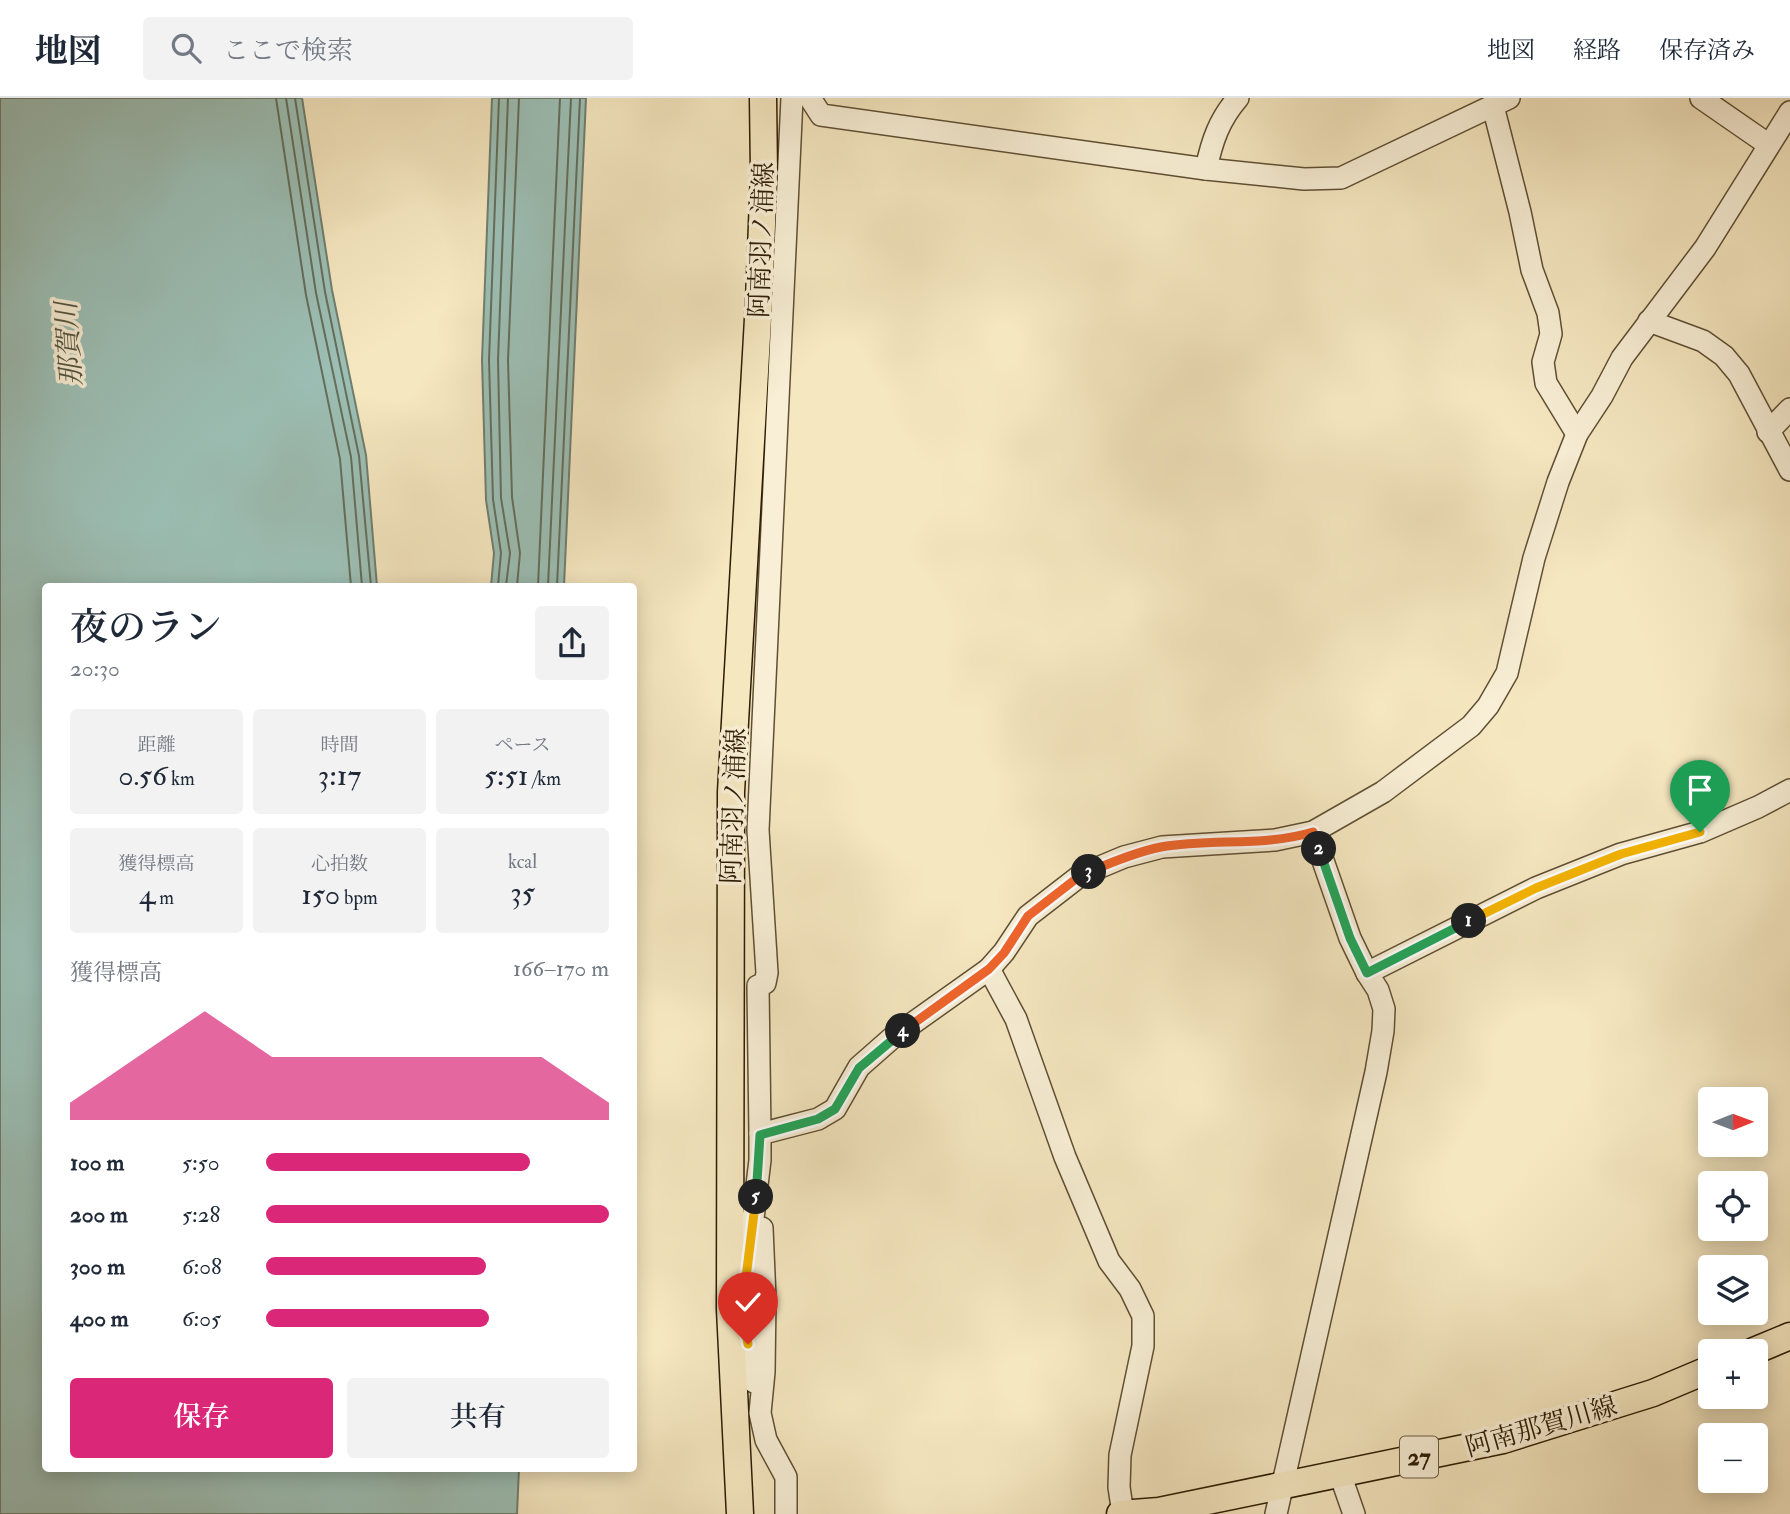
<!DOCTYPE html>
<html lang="ja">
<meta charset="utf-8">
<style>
:root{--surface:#fff;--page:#f2f2f3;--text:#1f2937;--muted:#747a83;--line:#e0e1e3;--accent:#db2777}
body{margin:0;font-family:"IM FELL Double Pica","Noto Serif JP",serif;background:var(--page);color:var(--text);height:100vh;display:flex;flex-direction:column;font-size:26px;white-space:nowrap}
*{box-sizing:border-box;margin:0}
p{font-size:23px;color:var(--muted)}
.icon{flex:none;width:38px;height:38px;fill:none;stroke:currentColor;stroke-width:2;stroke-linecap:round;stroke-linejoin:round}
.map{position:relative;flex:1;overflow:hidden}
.details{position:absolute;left:42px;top:485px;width:595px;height:889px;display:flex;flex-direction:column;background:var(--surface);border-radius:7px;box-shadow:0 4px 18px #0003}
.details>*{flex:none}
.needle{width:46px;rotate:89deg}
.buttons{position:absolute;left:1698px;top:989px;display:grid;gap:14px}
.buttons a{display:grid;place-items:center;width:70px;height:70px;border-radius:7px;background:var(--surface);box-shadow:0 4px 18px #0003;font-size:35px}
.pin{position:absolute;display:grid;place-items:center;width:60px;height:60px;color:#fff;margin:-72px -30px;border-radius:50% 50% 50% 0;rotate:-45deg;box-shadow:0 0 7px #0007}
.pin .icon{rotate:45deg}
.km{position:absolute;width:35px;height:35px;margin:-18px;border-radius:50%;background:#222;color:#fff;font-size:19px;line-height:35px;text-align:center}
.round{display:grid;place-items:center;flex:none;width:74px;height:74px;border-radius:7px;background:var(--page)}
.head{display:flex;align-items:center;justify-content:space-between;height:119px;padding:0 28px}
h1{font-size:38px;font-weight:600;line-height:52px}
.stats{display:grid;grid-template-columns:repeat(3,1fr);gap:10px;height:119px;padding:7px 28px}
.stats div{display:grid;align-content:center;border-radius:7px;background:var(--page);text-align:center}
.stats b{font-size:30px;font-weight:600}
.stats small{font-size:19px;font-weight:400}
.stats p{font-size:19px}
.chart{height:196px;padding:14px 28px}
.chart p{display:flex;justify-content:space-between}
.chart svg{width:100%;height:126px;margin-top:7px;fill:var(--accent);opacity:.7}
.button{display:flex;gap:14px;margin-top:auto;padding:14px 28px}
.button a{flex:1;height:80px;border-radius:7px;background:var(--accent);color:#fff;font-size:28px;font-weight:600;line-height:80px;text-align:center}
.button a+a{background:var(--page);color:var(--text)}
ul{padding:0 28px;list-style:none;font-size:23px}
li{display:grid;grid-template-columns:112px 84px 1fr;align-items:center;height:52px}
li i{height:18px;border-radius:9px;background:var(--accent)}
header{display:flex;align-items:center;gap:42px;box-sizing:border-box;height:98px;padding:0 35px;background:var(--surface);border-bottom:2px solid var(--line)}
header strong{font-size:33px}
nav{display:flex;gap:38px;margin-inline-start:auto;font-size:24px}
.search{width:490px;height:63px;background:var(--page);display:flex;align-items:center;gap:18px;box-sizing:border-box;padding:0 24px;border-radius:7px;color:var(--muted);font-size:26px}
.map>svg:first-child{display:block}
</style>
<header>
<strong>地図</strong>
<div class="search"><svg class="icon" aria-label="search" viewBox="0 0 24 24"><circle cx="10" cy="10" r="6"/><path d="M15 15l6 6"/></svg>ここで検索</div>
<nav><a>地図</a><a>経路</a><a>保存済み</a></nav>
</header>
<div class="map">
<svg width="1790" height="1416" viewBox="0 0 1790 1416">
<rect width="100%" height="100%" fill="#f5e7c0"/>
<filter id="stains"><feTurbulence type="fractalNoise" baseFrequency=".00286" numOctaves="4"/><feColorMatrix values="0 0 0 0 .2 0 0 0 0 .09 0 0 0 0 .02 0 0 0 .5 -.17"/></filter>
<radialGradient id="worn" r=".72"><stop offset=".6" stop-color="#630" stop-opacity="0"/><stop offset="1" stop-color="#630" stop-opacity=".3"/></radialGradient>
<g fill="#9cbfb5" stroke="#707e6e" stroke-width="2">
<path d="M0,0H302L332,192L366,357L377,488H46V1370H519L517,1416H0Z"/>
<path d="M492,0H586L564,488H491L494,455L486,402L482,262Z"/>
</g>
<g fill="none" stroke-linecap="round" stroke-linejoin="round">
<g stroke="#646e5c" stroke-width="2">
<path d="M276,0L306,197L340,361L351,488"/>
<path d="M286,0L316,195L351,359L362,488"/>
<path d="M295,0L325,194L359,358L371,488"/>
<path d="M498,488L501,455L493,401L489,262L499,0"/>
<path d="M506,488L510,455L501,400L498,262L508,0"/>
<path d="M517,488L520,455L512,399L508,262L519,0"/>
<path d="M538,488L560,0"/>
<path d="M548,488L571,0"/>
<path d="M557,488L580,0"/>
</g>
<g stroke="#5f4f33" stroke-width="24">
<g id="minor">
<path d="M810,0L821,17L1206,71L1304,81L1341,80L1509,0"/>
<path d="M1701,0L1769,47"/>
<path d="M1493,8L1520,114L1532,172L1548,215L1551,236L1543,264L1546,285L1577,336"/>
<path d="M1206,71C1212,43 1219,22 1238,0"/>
<path d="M1649,223L1703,243L1724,258L1739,276L1790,372"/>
<path d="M1768,334L1790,311"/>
<path d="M989,871L1016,921L1065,1059L1109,1163L1130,1191L1143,1218V1248L1120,1357L1119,1389L1123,1416"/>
<path d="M1367,875L1536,790L1621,756L1700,734L1758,709L1790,692"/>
<path d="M760,1036L758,888L765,885L767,875L758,732L792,0"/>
<path d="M762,1130L765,1200L764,1274L760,1315L766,1342L786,1379V1416"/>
<path d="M730,1211L742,1212L754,1284"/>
<path d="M742,1212L760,1062V1036L818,1021L835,1011L859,969L892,940L989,871L1004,854L1028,818L1081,777L1124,759L1162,749L1275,742L1313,734L1383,694L1471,628L1488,608L1507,575L1534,460L1558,384L1577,336L1602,298L1622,260L1705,150L1790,14"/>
<path d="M1340,1376L1354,1416"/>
<path d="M1276,1416L1376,974L1383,933L1384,911L1378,892L1367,875L1350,840L1313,734"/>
</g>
</g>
<g stroke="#2d1c04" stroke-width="29">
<g id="major">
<path d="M1754,1253L1790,1238"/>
<path d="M740,1416L730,1211L731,694L759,203L764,75L763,0"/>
<path d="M1120,1416L1159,1413L1503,1342L1653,1295L1710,1271"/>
</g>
</g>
<use href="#minor" stroke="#f8efd6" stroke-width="21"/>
<use href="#major" stroke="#f5e7c0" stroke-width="26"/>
</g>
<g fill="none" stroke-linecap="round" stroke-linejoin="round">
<g stroke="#fff" stroke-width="14">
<path id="split-1" d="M1469,823L1536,790L1621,756L1700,734"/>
</g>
<g stroke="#fff" stroke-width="14">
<path id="split-2" d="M1319,751L1350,840L1367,875L1469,823"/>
</g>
<g stroke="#fff" stroke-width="14">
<path id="split-3" d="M1089,774C1112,764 1136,754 1161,749C1212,740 1264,749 1313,734L1319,751"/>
</g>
<g stroke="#fff" stroke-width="14">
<path id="split-4" d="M903,933L989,871L1004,855L1028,818L1081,777L1089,774"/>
</g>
<g stroke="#fff" stroke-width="14">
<path id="split-5" d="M756,1099L760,1037L818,1021L835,1011L859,970L903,933"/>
</g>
<g stroke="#fff" stroke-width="14">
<path id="split-6" d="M748,1246L742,1212L756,1099"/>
</g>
<use href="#split-1" stroke="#f5b400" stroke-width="9"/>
<use href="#split-2" stroke="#22a559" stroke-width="9"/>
<use href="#split-3" stroke="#f0652b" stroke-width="9"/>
<use href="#split-4" stroke="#f0652b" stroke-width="9"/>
<use href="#split-5" stroke="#22a559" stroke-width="9"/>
<use href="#split-6" stroke="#f5b400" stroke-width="9"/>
</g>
<g text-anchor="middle" stroke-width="7" stroke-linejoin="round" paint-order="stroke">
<rect fill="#f8efd6" stroke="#6a5b43" stroke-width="2" x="1400" y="1338.5" width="38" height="41" rx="5"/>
<g font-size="24" font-weight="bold" fill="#2d1c04">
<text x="1419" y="1367">27</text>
</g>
<g font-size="26" fill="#2d1c04" stroke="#f8efd6">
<text transform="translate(761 142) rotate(-88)" y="9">阿南羽ノ浦線</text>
<text transform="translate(733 708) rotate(-88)" y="9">阿南羽ノ浦線</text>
<text transform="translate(1541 1328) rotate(-16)" y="9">阿南那賀川線</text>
</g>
<g font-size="28" font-style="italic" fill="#545542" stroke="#f8efd6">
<text transform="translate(68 246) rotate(-94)" y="10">那賀川</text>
</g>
</g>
<rect width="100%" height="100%" filter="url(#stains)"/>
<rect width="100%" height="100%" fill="url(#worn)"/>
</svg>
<div class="buttons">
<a><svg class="needle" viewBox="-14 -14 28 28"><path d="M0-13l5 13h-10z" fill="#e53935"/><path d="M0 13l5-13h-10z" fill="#747a83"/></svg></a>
<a><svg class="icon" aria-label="locate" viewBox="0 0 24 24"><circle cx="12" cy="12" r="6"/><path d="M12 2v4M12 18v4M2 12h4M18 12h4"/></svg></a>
<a><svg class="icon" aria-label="layers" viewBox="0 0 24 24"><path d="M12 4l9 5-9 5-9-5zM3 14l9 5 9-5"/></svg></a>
<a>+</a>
<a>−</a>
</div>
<div class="pin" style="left:1700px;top:734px;background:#1e9e55"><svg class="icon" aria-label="arrive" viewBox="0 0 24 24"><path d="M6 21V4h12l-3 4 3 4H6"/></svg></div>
<div class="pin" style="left:748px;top:1246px;background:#d93025"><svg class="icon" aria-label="check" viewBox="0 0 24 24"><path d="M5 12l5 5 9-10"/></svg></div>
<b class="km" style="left:1469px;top:823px">1</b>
<b class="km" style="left:1319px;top:751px">2</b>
<b class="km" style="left:1089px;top:774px">3</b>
<b class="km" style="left:903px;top:933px">4</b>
<b class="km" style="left:756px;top:1099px">5</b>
<section class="details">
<div class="head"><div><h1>夜のラン</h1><p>20:30</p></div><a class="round"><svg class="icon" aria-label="share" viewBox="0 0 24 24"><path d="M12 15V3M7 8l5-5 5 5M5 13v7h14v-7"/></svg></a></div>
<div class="stats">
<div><p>距離</p><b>0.56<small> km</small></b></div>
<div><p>時間</p><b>3:17</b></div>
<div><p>ペース</p><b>5:51<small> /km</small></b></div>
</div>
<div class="stats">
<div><p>獲得標高</p><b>4<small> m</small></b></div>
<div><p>心拍数</p><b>150<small> bpm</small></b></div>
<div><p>kcal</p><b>35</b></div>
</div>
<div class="chart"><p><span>獲得標高</span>166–170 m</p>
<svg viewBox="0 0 160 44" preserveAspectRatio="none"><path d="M0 44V38L10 30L20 22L30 14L40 6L50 14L60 22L70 22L80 22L90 22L100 22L110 22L120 22L130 22L140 22L150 30L160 38V44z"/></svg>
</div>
<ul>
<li><b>100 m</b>5:50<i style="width:77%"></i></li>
<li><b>200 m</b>5:28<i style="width:100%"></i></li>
<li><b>300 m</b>6:08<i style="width:64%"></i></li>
<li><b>400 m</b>6:05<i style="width:65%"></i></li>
</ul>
<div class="button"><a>保存</a><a>共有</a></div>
</section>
</div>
